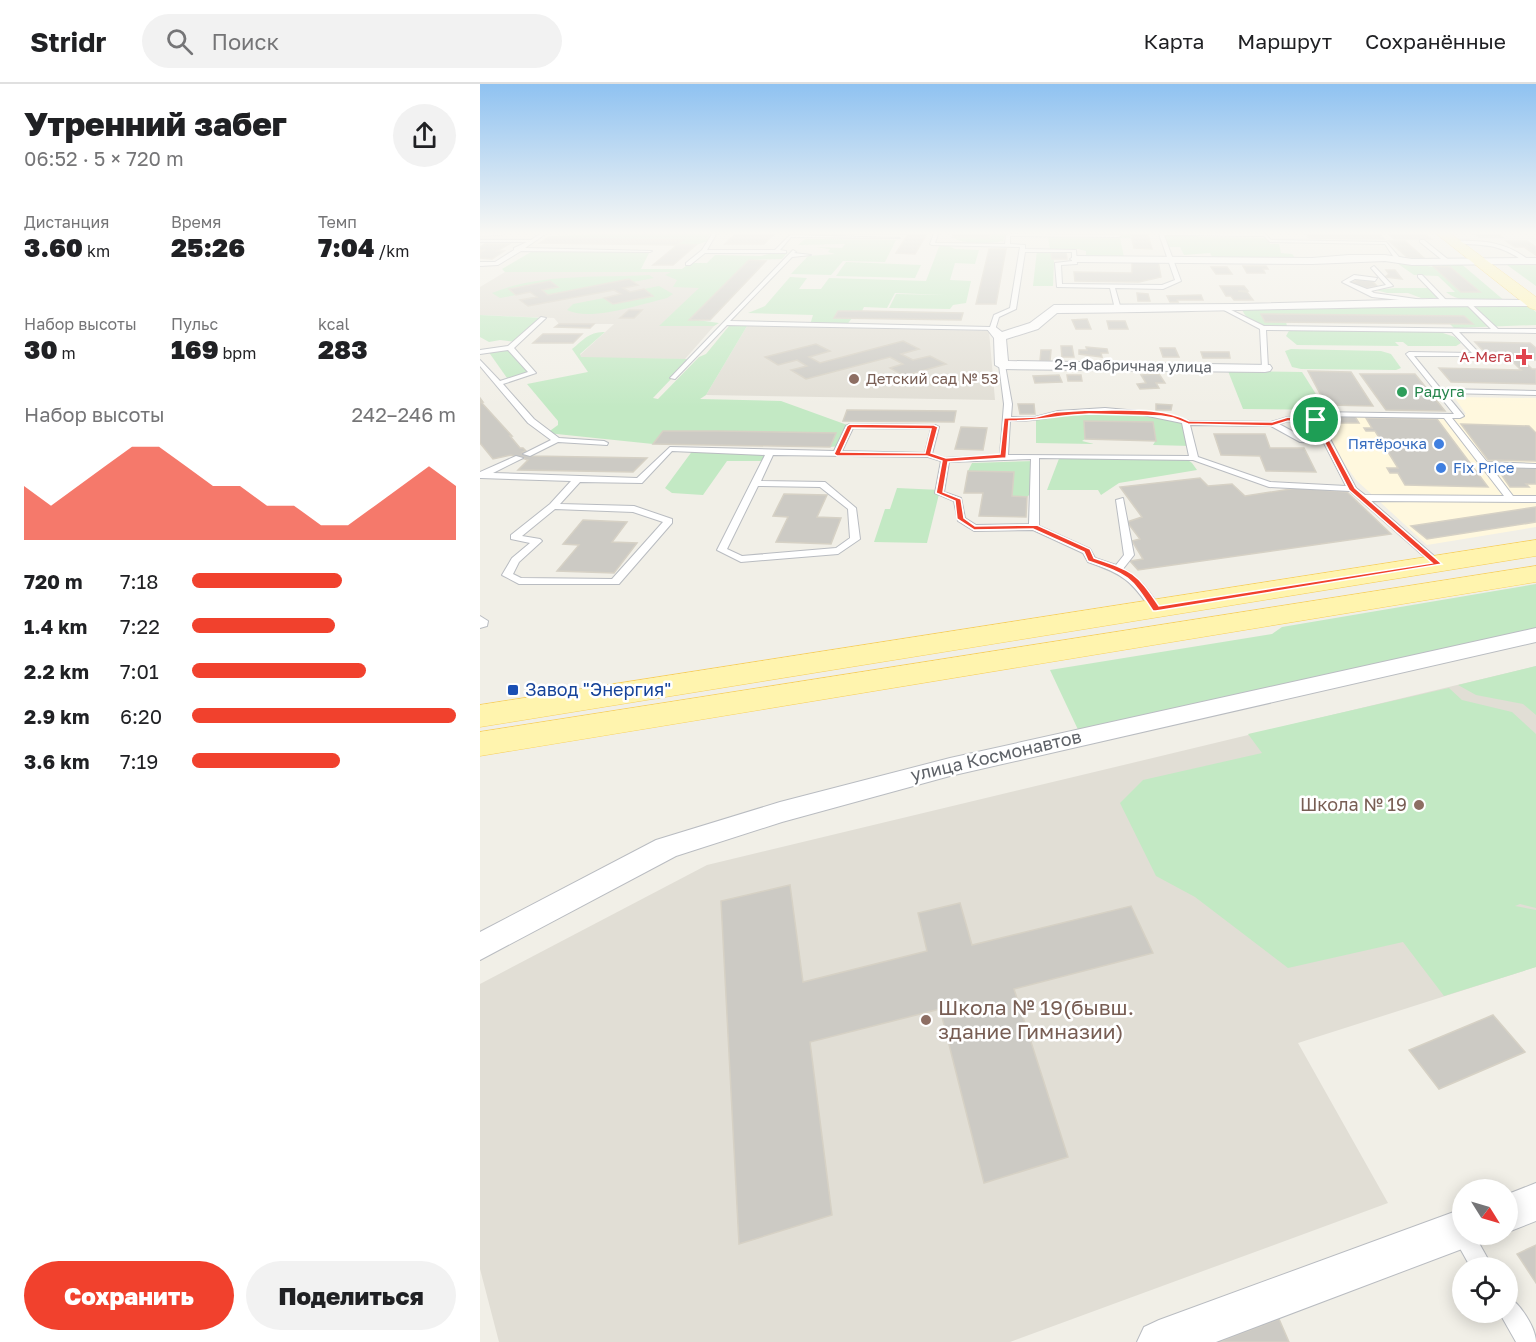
<!DOCTYPE html>
<html lang="ru">
<meta charset="utf-8">
<style>
:root{--surface:#fff;--page:#f2f2f2;--text:#202124;--muted:#757577;--line:#e0e0e0;--accent:#f1412d}
body{margin:0;font-family:"Golos Text",sans-serif;background:var(--page);color:var(--text);height:100vh;display:flex;flex-direction:column;font-size:22px;white-space:nowrap}
*{box-sizing:border-box;margin:0}
p{font-size:20px;color:var(--muted)}
.icon{flex:none;width:33px;height:33px;fill:none;stroke:currentColor;stroke-width:2;stroke-linecap:round;stroke-linejoin:round}
.map{position:relative;flex:1;overflow:hidden}
.side{display:flex;flex-direction:column;background:var(--surface);width:480px}
.side>*{flex:none}
.needle{width:39px;rotate:127deg}
.buttons{position:absolute;left:972px;top:1095px;display:grid;gap:12px}
.buttons a{display:grid;place-items:center;width:66px;height:66px;border-radius:50%;background:var(--surface);box-shadow:0 3px 15px #0003;font-size:30px}
.pin{position:absolute;display:grid;place-items:center;width:51px;height:51px;color:#fff;margin:-26px;border:3px solid #fff;border-radius:50%;box-shadow:0 2px 6px #0007}
.round{display:grid;place-items:center;flex:none;width:63px;height:63px;border-radius:32px;background:var(--page)}
.overview{display:flex;align-items:center;justify-content:space-between;height:102px;padding:0 24px}
h1{font-size:33px;font-weight:800;line-height:45px}
.figures{display:grid;grid-template-columns:repeat(3,1fr);gap:9px;height:102px;padding:6px 24px}
.figures div{display:grid;align-content:center}
.figures b{font-size:26px;font-weight:800}
.figures small{font-size:16px;font-weight:400}
.figures p{font-size:16px}
.chart{height:168px;padding:12px 24px}
.chart p{display:flex;justify-content:space-between}
.chart svg{width:100%;height:108px;margin-top:6px;fill:var(--accent);opacity:.7}
.cta{display:flex;gap:12px;margin-top:auto;padding:12px 24px}
.cta a{flex:1;height:69px;border-radius:36px;background:var(--accent);color:#fff;font-size:24px;font-weight:800;line-height:69px;text-align:center}
.cta a+a{background:var(--page);color:var(--text)}
ul{padding:0 24px;list-style:none;font-size:20px}
li{display:grid;grid-template-columns:96px 72px 1fr;align-items:center;height:45px}
li i{height:15px;border-radius:8px;background:var(--accent)}
header{display:flex;align-items:center;gap:36px;box-sizing:border-box;height:84px;padding:0 30px;background:var(--surface);border-bottom:2px solid var(--line)}
header strong{font-size:28px}
nav{display:flex;gap:33px;margin-inline-start:auto;font-size:21px}
.search{width:420px;height:54px;background:var(--page);display:flex;align-items:center;gap:15px;box-sizing:border-box;padding:0 21px;border-radius:33px;color:var(--muted);font-size:22px}
main{display:flex;flex:1;min-height:0}
.map>svg:first-child{display:block}
</style>
<header>
<strong>Stridr</strong>
<div class="search"><svg class="icon" aria-label="search" viewBox="0 0 24 24"><circle cx="10" cy="10" r="6"/><path d="M15 15l6 6"/></svg>Поиск</div>
<nav><a>Карта</a><a>Маршрут</a><a>Сохранённые</a></nav>
</header>
<main>
<section class="side">
<div class="overview"><div><h1>Утренний забег</h1><p>06:52 · 5 × 720 m</p></div><a class="round"><svg class="icon" aria-label="share" viewBox="0 0 24 24"><path d="M12 15V3M7 8l5-5 5 5M5 13v7h14v-7"/></svg></a></div>
<div class="figures">
<div><p>Дистанция</p><b>3.60<small> km</small></b></div>
<div><p>Время</p><b>25:26</b></div>
<div><p>Темп</p><b>7:04<small> /km</small></b></div>
</div>
<div class="figures">
<div><p>Набор высоты</p><b>30<small> m</small></b></div>
<div><p>Пульс</p><b>169<small> bpm</small></b></div>
<div><p>kcal</p><b>283</b></div>
</div>
<div class="chart"><p><span>Набор высоты</span>242–246 m</p>
<svg viewBox="0 0 160 44" preserveAspectRatio="none"><path d="M0 44V22L10 30L20 22L30 14L40 6L50 6L60 14L70 22L80 22L90 30L100 30L110 38L120 38L130 30L140 22L150 14L160 22V44z"/></svg>
</div>
<ul>
<li><b>720 m</b>7:18<i style="width:57%"></i></li>
<li><b>1.4 km</b>7:22<i style="width:54%"></i></li>
<li><b>2.2 km</b>7:01<i style="width:66%"></i></li>
<li><b>2.9 km</b>6:20<i style="width:100%"></i></li>
<li><b>3.6 km</b>7:19<i style="width:56%"></i></li>
</ul>
<div class="cta"><a>Сохранить</a><a>Поделиться</a></div>
</section>
<div class="map">
<svg width="1056" height="1258" viewBox="0 0 1056 1258">
<rect width="100%" height="100%" fill="#f1efe7"/>
<path fill="#fff8de" d="M974,313L1056,314V443L947,461L876,396L828,328L986,330Z"/>
<g fill="#e1ded5">
<path d="M25,188H237L180,242H234L205,275L101,274L100,271L134,240H79L74,234L0,231V203Z"/>
<path d="M267,242L509,247L515,316L226,311Z"/>
<path d="M1056,582V883L818,959L908,1119L530,1258H19L0,1185V900L227,781Z"/>
</g>
<g fill="#c3e9c4">
<path d="M232,147L227,155L231,156L216,161H197L202,156L67,154L70,152Z"/>
<path d="M512,147H650L651,154H640L644,173L606,171V167L598,165H570L568,153L639,154L638,150L526,149L523,157C508,160 485,161 472,153L509,154Z"/>
<path d="M681,150H717L718,153L787,154L790,160H799L801,169L812,170L817,176H734L730,169L704,171L700,163H686Z"/>
<path d="M325,155L416,156L405,178L363,177L351,191L311,190L328,172L355,170L348,168L350,165L335,163L362,164L365,160L318,161Z"/>
<path d="M460,160L467,161L475,165L499,166L495,180L475,179L470,196L491,197L486,219L473,221L470,225L409,224L416,210L465,211L415,209L407,224L384,223L382,227H358L355,234H372L366,242L330,241L333,231L268,229L285,222L310,193L327,194L319,205H341L349,194L446,197Z"/>
<path d="M56,165L170,167L161,185H202L210,179H227L235,171L281,172L296,168H308L302,175L269,176L210,235L239,239L234,242H179L219,204L193,203L197,196L185,191L191,188H25L22,185Z"/>
<path d="M557,166L571,168L574,177L573,202H553Z"/>
<path d="M914,177L954,183L981,208H999L971,183L963,182L958,178H979L1026,218C1007,217 982,221 966,208H975L958,192L934,191Z"/>
<path d="M1056,177V202L1023,178Z"/>
<path d="M366,178L441,181L435,194L356,192Z"/>
<path d="M169,191L174,194L153,198L149,195L68,211L62,206L78,203L70,197L30,205L36,211L20,214L12,209C60,189 118,194 169,191Z"/>
<path d="M179,202L193,210L187,214C161,220 110,238 87,226L93,220L124,214L133,220L172,212L164,205Z"/>
<path d="M915,204H953L962,214H941L928,209H907L896,206Z"/>
<path d="M988,219L994,225L1003,219L1047,220L1056,228V241L974,244L969,239H992L984,232L782,230L806,238L807,242C783,242 773,247 761,224Z"/>
<path d="M0,231L64,234L36,258L20,256L9,258L0,253Z"/>
<path d="M249,242H267L226,311L220,315L301,317L370,342L361,362L350,363L355,349L183,347L173,360L67,349L78,341V337L47,300L108,288L92,265C103,256 110,247 125,248L100,270L101,273L210,275L173,314L178,315L219,273L226,270Z"/>
<path d="M810,245L957,247L975,253L981,259L976,262H928L923,258H915L919,262L817,261L806,252Z"/>
<path d="M30,264L53,289L42,294H27L8,267Z"/>
<path d="M811,265L901,267L911,270L921,284L916,286L821,285L812,283L805,267Z"/>
<path d="M748,287L822,288L846,326L763,325Z"/>
<path d="M609,328L681,330L694,332L708,339L711,362L673,361L676,356L673,339L604,338L605,355L602,357L614,360L556,359V335Z"/>
<path d="M213,366L290,369L286,377H247L223,411L192,409L185,404Z"/>
<path d="M580,372L705,374L712,379L717,386L639,399L621,411L618,406H567Z"/>
<path d="M555,377L554,406L547,413L532,412L534,388L488,387L492,379Z"/>
<path d="M417,404L460,406L447,459L394,458L405,425H410Z"/>
<path d="M1056,500V551L601,652L570,586L792,550L802,543Z"/>
<path d="M1056,582V631L1043,620L996,611L978,601Z"/>
<path d="M969,604L982,616L1032,628L1056,650V824L1040,820L1035,822L1056,826V883L964,912L923,858L808,884L715,813L676,792L640,719L663,696L782,669L768,650Z"/>
</g>
<g fill="#cccac4" stroke="#d6d1c5" stroke-width="1.5">
<path d="M297,147H430L428,150L295,149Z"/>
<path d="M475,147H512L509,154L472,153Z"/>
<path d="M650,147H667L672,165L654,164Z"/>
<path d="M905,147H941L951,155H914Z"/>
<path d="M991,147H1014L1022,153H999Z"/>
<path d="M257,148L274,149H295L284,160H245Z"/>
<path d="M826,149L900,150L904,155L829,154Z"/>
<path d="M428,150L446,151L435,170L416,169Z"/>
<path d="M67,154L203,156L197,161L60,159Z"/>
<path d="M909,157H925L945,175L928,174Z"/>
<path d="M1026,157H1047L1056,163V171L1044,163H1035Z"/>
<path d="M5,160H29L17,167H24L12,175L0,174V168L5,166H0V163Z"/>
<path d="M197,161H216L193,181H173Z"/>
<path d="M509,165H526L516,220H496Z"/>
<path d="M571,168H586L587,175H572Z"/>
<path d="M269,176L286,177L230,236H209Z"/>
<path d="M652,177H678L681,193L659,198L595,197L594,188L652,189Z"/>
<path d="M763,182H786L788,185H783L785,189H767Z"/>
<path d="M953,182L970,183L1000,208H981Z"/>
<path d="M731,183H747L752,190H736Z"/>
<path d="M906,186H915L922,195L905,193L909,190Z"/>
<path d="M149,195L158,201L143,204L150,208L164,205L173,212L133,220L124,214L141,210L134,206L48,222L40,216L57,213L50,208L36,211L29,205L70,197L78,203L62,206L68,211Z"/>
<path d="M878,196L892,197L897,202L886,204L871,199Z"/>
<path d="M740,202H764L768,207H758L767,208L773,216H754L751,212H746Z"/>
<path d="M657,209L668,210L670,217H658Z"/>
<path d="M721,211L723,216H697L698,218H690L687,212Z"/>
<path d="M149,226H162L154,234H140Z"/>
<path d="M358,227H382L483,229L481,236L354,234Z"/>
<path d="M781,230L984,232L993,240L785,238Z"/>
<path d="M607,235L611,245H596L592,236Z"/>
<path d="M627,237H645L648,245H629Z"/>
<path d="M79,240H114L110,244L75,243Z"/>
<path d="M63,250H102L93,259H53Z"/>
<path d="M423,257L439,265L421,270L433,276L450,272L466,280L424,292L410,284L423,280L410,273L326,295L311,286L327,282L317,276L298,281L285,273L336,260L350,267L329,273L340,279Z"/>
<path d="M995,258L1050,259L1056,264V276H1043L1052,285H1056V300L971,298L959,284L1041,286L1030,275H1011Z"/>
<path d="M581,262H592L594,273H582Z"/>
<path d="M606,263L627,265L628,269H621L622,273L599,270V266H607Z"/>
<path d="M680,264H695L699,273H683Z"/>
<path d="M561,266H571L570,277H560Z"/>
<path d="M721,268H749L750,274H723Z"/>
<path d="M828,287L871,288L893,322L846,321Z"/>
<path d="M679,290L685,299H676L679,304L660,305L657,300L666,299L661,291Z"/>
<path d="M880,290H935L965,327L906,326Z"/>
<path d="M579,291L582,298L555,299L553,292Z"/>
<path d="M587,291H601L602,297H588Z"/>
<path d="M0,314L3,318H1L32,352H30L40,364H43L46,367L43,368L52,372L167,374L153,388L38,386L48,376L31,371L13,375L0,359Z"/>
<path d="M538,320H554L555,330H540Z"/>
<path d="M676,320L692,321L691,326H676Z"/>
<path d="M367,326L476,327L474,338L363,337Z"/>
<path d="M846,331H874L879,339H850Z"/>
<path d="M886,334L957,335L1008,403L925,401L918,389H910L907,384H918L895,347H886L884,344H892Z"/>
<path d="M604,337L673,338L676,357L605,355Z"/>
<path d="M826,337L835,348L823,349L815,338Z"/>
<path d="M981,340L1049,342L1056,349V377L1008,376Z"/>
<path d="M481,343L507,344L503,366L475,365Z"/>
<path d="M183,347H237L356,349L350,363L173,360Z"/>
<path d="M734,350H785L790,364H824L836,388L786,387L780,372L741,371Z"/>
<path d="M1016,383L1056,384V400H1046L1049,403H1030Z"/>
<path d="M488,387L534,388L532,412L547,413L546,433L499,432L503,409H484Z"/>
<path d="M720,394L728,402L752,400L765,412L817,404L867,408L911,450L658,486L650,477L663,475L652,457L660,455L647,438L662,433L640,403Z"/>
<path d="M304,410L347,411L337,433L361,434L351,460L296,458L308,433L293,432Z"/>
<path d="M1056,423V438L947,455L931,442Z"/>
<path d="M103,436L147,438L132,458L157,459L134,489L77,487L99,461L83,460Z"/>
<path d="M310,801L323,898L447,867L438,829L480,819L492,861L651,822L673,869L534,905L588,1073L504,1099L460,925L330,958L352,1131L259,1160L241,817Z"/>
<path d="M1013,931L1045,968L959,1005L929,966Z"/>
<path d="M1056,1161V1199L1037,1170Z"/>
<path d="M799,1235L809,1258H738Z"/>
</g>
<g fill="none" stroke-linecap="round" stroke-linejoin="round">
<g stroke="#b9bcc1" stroke-width="2">
<g id="service">
<path d="M64,147H70L45,164L172,167L170,168L41,167L18,181L0,182V178H15L34,166V164L47,158H0V156H51Z"/>
<path d="M234,147H238L227,166H295L310,151L420,154L311,153L300,166L306,167V169H225L210,181H206V179L222,166Z"/>
<path d="M455,147H459L455,159L525,160L526,151L528,150L641,151L639,153L530,152V160L545,161V165L596,166L597,180L581,181L582,200L682,201L695,196L678,147L785,150L791,156L906,158L919,173L934,177L931,179L915,175L905,160L790,158L784,152L684,151L701,197L683,205L635,204L641,225L638,227L635,225L630,204L577,203L575,179L592,177V168H545L536,225L519,233L515,246L247,241L195,295L190,294L313,166L316,168L314,169L331,171L312,173L250,237L510,243L514,231L530,224L540,163L452,161L450,160Z"/>
<path d="M940,156H944L970,177V179H966L940,158Z"/>
<path d="M974,157C1003,156 1028,158 1051,178L1046,179C1017,158 1006,162 972,159Z"/>
<path d="M894,182L913,202L891,207L894,209L950,217L947,219L892,213L862,198L874,191L897,194L895,197L875,195L869,198L887,205L906,201L891,184Z"/>
<path d="M938,191H942L968,218V220H964L938,193Z"/>
<path d="M988,217L1018,245H1056V249L979,248L1000,270V272H934L961,305L1056,307V311L965,309L984,332L980,334H972L1007,378L1056,380V384L1011,383L1033,412H1056V418L891,417L961,478V482H955L870,407L789,403L713,376L559,374V442L610,465L615,474L636,481L644,471L636,416L643,414L654,471L643,485C661,494 670,509 681,525L676,528L672,527C651,496 643,490 608,478L603,469L553,446L494,447L478,437L474,417L455,409L461,377L448,373L293,371L281,397L345,398L376,424L380,455L358,470L261,478L237,466L285,371L192,367L162,399L100,398L80,420L154,422L192,435V439L139,500H39L22,491L32,474L50,459L31,455V451L70,420L91,397L0,394V388L36,372L43,374L13,389L157,394L190,363L354,367L366,342L370,340L455,341L459,343L452,370L465,374L520,371L524,320L519,281L522,279L525,281L532,320L531,333H555L578,327L625,324L680,329L709,337L791,338L808,333L831,334L829,330L833,328L974,330L926,270L929,268L992,269L972,248L786,246L788,284L785,286L782,284L780,245L742,225L747,224L784,242L1011,245L986,220ZM607,329L663,331L702,339L709,372L528,371L530,337C557,338 581,330 607,329ZM838,332L964,334L1024,412L885,411L876,404ZM808,337L833,338L842,354H825L799,340ZM710,341L791,342L820,358L844,359L866,402L790,398L718,373ZM373,344L451,345L445,369L362,367ZM551,375L549,440L496,441L485,434L481,414L464,408L469,378ZM278,402L340,403L368,425L370,454L356,464L262,472L247,465ZM75,425L153,428L183,438L132,495L41,494L33,490L39,478L62,457L60,455L42,452Z"/>
<path d="M61,233L66,234L34,264L56,289L23,300L54,335L79,354L124,357L128,359L127,361L78,358L50,372L43,370L71,356L48,339L0,282V276L20,297L48,288L28,266L0,270V266L28,262Z"/>
<path d="M982,1140V1150H994L1013,1184H991L972,1150L975,1143Z"/>
<path d="M1028,1213C1040,1219 1056,1244 1056,1258H1036L1019,1228H1028Z"/>
</g>
</g>
<g stroke="#b9bcc1" stroke-width="2">
<path id="pedestrian" d="M0,532L8,537L7,542L0,544Z"/>
</g>
<g stroke="#b9bcc1" stroke-width="2">
<g id="minor">
<path d="M869,171H905L932,175L1056,174V180L932,181L905,177L832,180L595,178L590,175L595,172L832,174Z"/>
<path d="M950,215L1056,216V222C896,221 737,228 577,229L558,245L526,255L528,277L790,281L792,284L790,287L785,288L522,285L515,281L514,254L507,245L513,241L522,248L550,239L574,221L761,220Z"/>
<path d="M1056,544V558L470,692L302,738L196,772L0,876V848L176,756L300,718L470,674Z"/>
<path d="M1056,1099V1137L1028,1148V1110Z"/>
<path d="M982,1125V1150H1000L996,1159L982,1165L736,1258H657L664,1243L679,1236Z"/>
</g>
</g>
<g stroke="#babdc3" stroke-width="1">
<path id="secondary" d="M0,147H29L23,151L0,152Z"/>
</g>
<g stroke="#f8cf5a" stroke-width="1">
<g id="primary">
<path d="M953,147H967L1056,213V226L1050,224Z"/>
<path d="M1056,456V472L0,643V621Z"/>
<path d="M1056,482V498L0,672V648Z"/>
</g>
</g>
<use href="#service" fill="#fff" fill-rule="evenodd"/>
<use href="#pedestrian" fill="#fff" fill-rule="evenodd"/>
<use href="#minor" fill="#fff" fill-rule="evenodd"/>
<use href="#secondary" fill="#fff" fill-rule="evenodd"/>
<use href="#primary" fill="#fff4ae" fill-rule="evenodd"/>
</g>
<linearGradient id="sky" x2="0" y2="1"><stop stop-color="#8fc2f1"/><stop offset="0.46" stop-color="#f9f8f4"/><stop offset="1" stop-color="#f9f8f4" stop-opacity="0"/></linearGradient>
<rect width="1056" height="323" fill="url(#sky)"/>
<path fill="#f1412d" stroke="#fff" stroke-width="1.5" fill-rule="evenodd" d="M609,326C641,327 680,322 709,337L792,338L808,333L838,335L875,404L962,480L676,527H673C650,491 648,491 608,477L604,468L553,445L494,446L477,435L475,417L456,409L462,377L447,372H357L354,370L367,342L370,340L454,341L458,343L451,369L466,374L520,370L524,334L556,333L576,328ZM609,330L681,332L693,334L708,340L792,342L808,337L834,338L869,406L952,479L679,522C656,488 653,487 614,474L610,465L557,441L495,442L484,434L481,415L463,408L468,378L526,374L529,337C556,337 582,331 609,330ZM372,344L451,345L445,369L361,368Z"/>
<path fill="#e0444e" stroke="#fff" stroke-width="2" d="M1041 264h6v6h6v6h-6v6h-6v-6h-6v-6h6z"/>
<g fill="#8d6e63" stroke="#fff" stroke-width="2">
<circle cx="374" cy="295" r="6"/>
<circle cx="939" cy="721" r="6"/>
<circle cx="446" cy="936" r="6"/>
</g>
<circle fill="#2e9e5b" stroke="#fff" stroke-width="2" cx="922" cy="308" r="6"/>
<g fill="#3f7fe0" stroke="#fff" stroke-width="2">
<circle cx="959" cy="360" r="6"/>
<circle cx="961" cy="384" r="6"/>
</g>
<rect fill="#1a4fb4" stroke="#fff" stroke-width="2" x="27" y="600" width="12" height="12" rx="3"/>
<g text-anchor="middle" stroke-width="5" stroke-linejoin="round" paint-order="stroke">
<g font-size="15" fill="#be3a42" stroke="#fff" text-anchor="end">
<text x="1032" y="278">А-Мега</text>
</g>
<g font-size="15" fill="#5e6268" stroke="#fff">
<text transform="translate(653 282) rotate(1)" y="5">2-я Фабричная улица</text>
</g>
<g font-size="15" fill="#785e54" stroke="#fff" text-anchor="start">
<text x="386" y="300">Детский сад № 53</text>
</g>
<g font-size="15" fill="#27864d" stroke="#fff" text-anchor="start">
<text x="934" y="313">Радуга</text>
</g>
<g font-size="15" fill="#366cbe" stroke="#fff" text-anchor="end">
<text x="947" y="365">Пятёрочка</text>
<text x="973" y="389" text-anchor="start">Fix Price</text>
</g>
<g font-size="18" fill="#164399" stroke="#fff" text-anchor="start">
<text x="45" y="612">Завод "Энергия"</text>
</g>
<g font-size="18" fill="#5e6268" stroke="#fff">
<text transform="translate(516 672) rotate(-13)" y="6">улица Космонавтов</text>
</g>
<g font-size="18" fill="#785e54" stroke="#fff" text-anchor="end">
<text x="927" y="727">Школа № 19</text>
</g>
<g font-size="21" fill="#785e54" stroke="#fff" text-anchor="start">
<text x="458" y="931">Школа № 19(бывш.<tspan x="458" dy="24">здание Гимназии)</tspan></text>
</g>
</g>
</svg>
<div class="buttons">
<a><svg class="needle" viewBox="-14 -14 28 28"><path d="M0-13l5 13h-10z" fill="#e53935"/><path d="M0 13l5-13h-10z" fill="#757577"/></svg></a>
<a><svg class="icon" aria-label="locate" viewBox="0 0 24 24"><circle cx="12" cy="12" r="6"/><path d="M12 2v4M12 18v4M2 12h4M18 12h4"/></svg></a>
</div>
<div class="pin" style="left:836px;top:336px;background:#1e9e55"><svg class="icon" aria-label="arrive" viewBox="0 0 24 24"><path d="M6 21V4h12l-3 4 3 4H6"/></svg></div>
</div>
</main>
